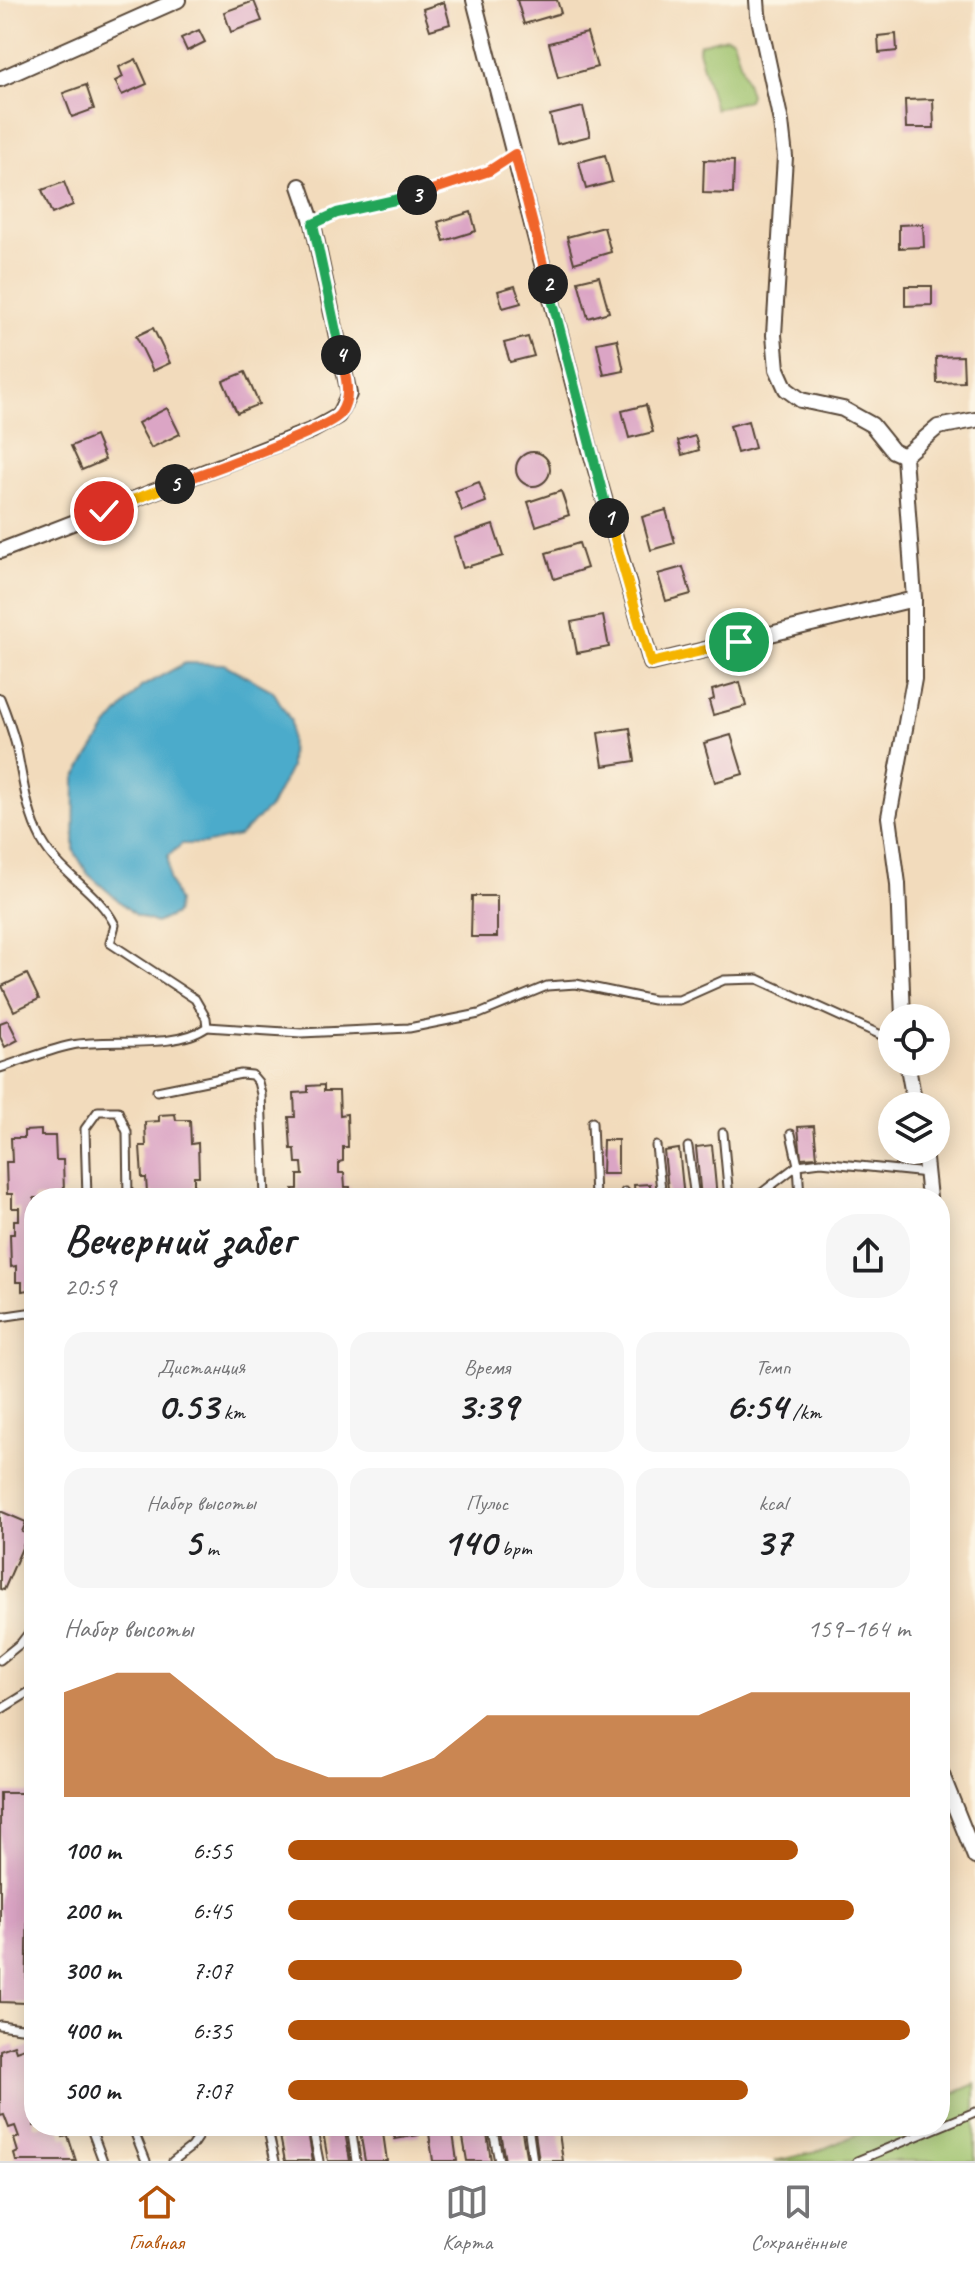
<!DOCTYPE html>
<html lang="ru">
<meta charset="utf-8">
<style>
:root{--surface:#fff;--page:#f6f6f6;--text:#202124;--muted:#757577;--line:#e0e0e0;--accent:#b45309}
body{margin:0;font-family:Caveat,sans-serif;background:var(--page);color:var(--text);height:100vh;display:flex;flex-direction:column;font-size:30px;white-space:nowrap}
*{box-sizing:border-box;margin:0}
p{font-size:26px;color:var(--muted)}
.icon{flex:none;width:44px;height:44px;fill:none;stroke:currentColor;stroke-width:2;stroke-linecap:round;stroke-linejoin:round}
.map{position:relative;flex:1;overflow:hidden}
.side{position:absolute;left:24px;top:1188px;width:926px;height:948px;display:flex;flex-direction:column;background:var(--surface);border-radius:32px;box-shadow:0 4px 20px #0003}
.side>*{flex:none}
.controls{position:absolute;left:878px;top:1004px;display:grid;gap:16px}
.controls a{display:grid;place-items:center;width:72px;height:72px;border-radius:50%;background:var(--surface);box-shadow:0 4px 20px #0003;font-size:40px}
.pin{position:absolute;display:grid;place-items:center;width:68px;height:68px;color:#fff;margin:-34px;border:4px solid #fff;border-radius:50%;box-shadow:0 2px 8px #0007}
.km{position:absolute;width:40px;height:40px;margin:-20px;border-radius:50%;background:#222;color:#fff;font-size:22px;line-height:40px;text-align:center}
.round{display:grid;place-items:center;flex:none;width:84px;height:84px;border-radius:32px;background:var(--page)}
.summary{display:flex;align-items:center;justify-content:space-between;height:136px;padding:0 40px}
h1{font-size:44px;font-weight:600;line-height:60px}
.figures{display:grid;grid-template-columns:repeat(3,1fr);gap:12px;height:136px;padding:8px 40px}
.figures div{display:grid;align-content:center;border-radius:20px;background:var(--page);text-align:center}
.figures b{font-size:40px;font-weight:600}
.figures small{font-size:22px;font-weight:400}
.figures p{font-size:22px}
.chart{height:224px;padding:16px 40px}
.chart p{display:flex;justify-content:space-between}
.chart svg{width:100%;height:144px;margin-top:8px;fill:var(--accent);opacity:.7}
ul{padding:0 40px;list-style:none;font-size:26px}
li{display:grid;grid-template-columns:128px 96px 1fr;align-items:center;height:60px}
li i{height:20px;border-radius:10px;background:var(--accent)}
.menu{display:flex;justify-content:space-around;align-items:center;height:112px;border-top:2px solid var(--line);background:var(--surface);font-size:22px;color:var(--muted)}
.menu a{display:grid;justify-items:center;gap:4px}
.menu .active{color:var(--accent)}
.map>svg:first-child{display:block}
</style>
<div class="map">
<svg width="975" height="2161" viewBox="0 0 975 2161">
<rect width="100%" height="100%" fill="#fcf5e5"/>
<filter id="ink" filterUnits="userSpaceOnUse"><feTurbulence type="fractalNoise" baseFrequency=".0125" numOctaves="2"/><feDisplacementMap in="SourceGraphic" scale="16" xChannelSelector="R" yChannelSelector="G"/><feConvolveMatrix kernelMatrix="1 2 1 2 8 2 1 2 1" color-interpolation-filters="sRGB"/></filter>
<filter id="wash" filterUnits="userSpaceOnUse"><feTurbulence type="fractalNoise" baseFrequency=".006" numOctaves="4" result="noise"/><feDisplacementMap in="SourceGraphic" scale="32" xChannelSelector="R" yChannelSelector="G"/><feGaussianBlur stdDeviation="1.8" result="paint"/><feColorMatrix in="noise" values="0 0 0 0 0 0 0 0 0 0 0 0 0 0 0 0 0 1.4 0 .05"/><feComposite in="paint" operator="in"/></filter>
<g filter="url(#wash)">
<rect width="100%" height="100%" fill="#f2dbbc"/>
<g fill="#9cc16b" stroke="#6c7644" stroke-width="2">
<path d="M726,37L733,39L750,95L748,100L715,109L698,50L700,44Z"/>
<path d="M975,2084V2161H775L816,2152L877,2126H940V2099Z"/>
</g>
<path fill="#4cabcb" stroke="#446a74" stroke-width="2" d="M185,663L224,664L273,691L291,721L290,768L270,807L239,836L204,844H182L168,856L169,879L178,902L175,914L156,923L135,915L88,874L74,851L75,778L107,727L141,687Z"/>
<g id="blocks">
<g fill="#dba5c5">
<path d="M517,0H557L561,13L524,24Z"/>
<path d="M254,1L262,21L231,32L224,12Z"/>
<path d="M444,2L450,24L430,30L423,9Z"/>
<path d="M199,30L205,42L187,51L181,38Z"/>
<path d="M587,33L597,67L558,78L549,43Z"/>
<path d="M896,34L897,51L879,53L878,36Z"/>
<path d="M136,59L147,84L122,95L115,81L123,77L119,67Z"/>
<path d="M86,85L94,109L72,117L63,93Z"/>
<path d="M933,99L934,128H906L905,100Z"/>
<path d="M583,107L590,136L557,144L550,115Z"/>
<path d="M605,155L612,182L586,189L579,162Z"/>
<path d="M704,160L734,161L733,194L703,193Z"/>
<path d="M64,182L73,205L52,214L42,190Z"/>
<path d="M471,212L476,231L444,241L438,222Z"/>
<path d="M923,224L924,247L899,248V225Z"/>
<path d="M604,227L611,252L574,263L567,237Z"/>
<path d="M599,276L609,312L588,318L578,281Z"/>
<path d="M515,286L521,303L503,308L498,291Z"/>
<path d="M905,286H932V305L905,306Z"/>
<path d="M153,328L170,363L153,371L136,336Z"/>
<path d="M528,337L534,356L510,362L504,343Z"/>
<path d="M617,339L624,371L604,375L597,343Z"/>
<path d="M963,356L964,382L937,383L936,357Z"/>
<path d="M245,372L259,404L237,413L223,381Z"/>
<path d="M646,405L653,432L629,438L622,411Z"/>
<path d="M167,408L180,434L151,448L138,423Z"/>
<path d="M748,421L755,448L737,453L730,426Z"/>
<path d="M95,436L105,460L82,470L71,446Z"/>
<path d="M695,436L699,450L682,455L678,441Z"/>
<circle cx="533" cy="469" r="17"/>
<path d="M479,482L486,502L462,511L455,491Z"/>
<path d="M561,491L569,515L536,526L528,502Z"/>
<path d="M666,510L675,543L651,550L642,517Z"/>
<path d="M493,525L503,556L463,568L454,538Z"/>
<path d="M579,543L587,568L554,579L546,553Z"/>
<path d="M683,567L691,594L666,601L658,574Z"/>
<path d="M603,616L609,647L577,653L571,622Z"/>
<path d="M740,682L746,706L713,715L709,701L714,699L712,690Z"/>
<path d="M630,728L635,761L603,766L598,733Z"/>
<path d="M731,735L743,774L715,782L704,743Z"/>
<path d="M472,896H497V937H471Z"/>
<path d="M27,974L39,999L14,1011L2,986Z"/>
<path d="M8,1020L18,1040L5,1047L0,1037V1023Z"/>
<path d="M324,1085V1091H339L340,1115L347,1114L348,1147H343V1161L339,1162V1173H344L345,1187H350V1198H293V1189H298V1175H303L302,1163H296L295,1149H291L289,1117H295L294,1093L308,1092V1086Z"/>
<path d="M175,1114L176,1120H190L191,1144L198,1143L199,1176H194V1190H190V1198H154L153,1192H147L146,1178H142L140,1146H146L145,1122L159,1121V1115Z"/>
<path d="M814,1126L817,1157L801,1158L798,1127Z"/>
<path d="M41,1130V1136H55L56,1160H63L64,1192H59V1198H34V1295H29V1290L22,1291V1282H16V1266L11,1267L10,1234H14V1220H19V1208H12V1194H7L6,1162H12L11,1138H24V1131Z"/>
<path d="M603,1140H618V1174H602Z"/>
<path d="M712,1145L717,1198H701L696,1147Z"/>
<path d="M679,1149L684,1198H669L664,1151Z"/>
<path d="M650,1184L651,1198H635L634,1185Z"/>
<path d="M824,1188L825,1198H807V1190Z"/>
<path d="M0,1511L26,1522L22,1532L28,1534L4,1590L0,1589Z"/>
<path d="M0,1793H30L26,2003L0,2002Z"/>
<path d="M14,2045L16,2051L30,2046L34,2059V2126H59L63,2137L68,2136L76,2161H16L14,2154L18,2152L14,2139L19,2137L15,2126L9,2128L4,2115L0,2116V2050Z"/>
<path d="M278,2126H307L313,2161H285Z"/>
<path d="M322,2126H344L350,2161H328Z"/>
<path d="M359,2126H382L387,2161H365Z"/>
<path d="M393,2126H418L419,2135L395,2139Z"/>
<path d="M428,2126H452L457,2161H433Z"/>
<path d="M461,2126H486L491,2161H467Z"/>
<path d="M499,2126H521L527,2161H505Z"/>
<path d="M534,2126H558L563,2161H539Z"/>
</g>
</g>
</g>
<g filter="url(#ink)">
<use href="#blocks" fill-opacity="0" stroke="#564536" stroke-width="2"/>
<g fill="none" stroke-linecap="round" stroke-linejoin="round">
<g stroke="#564536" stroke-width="11">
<g id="service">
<path d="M0,698C6,713 12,730 16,745C23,779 26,811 42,841C61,875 98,891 115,925L110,943L195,999L206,1018L207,1027C176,1050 110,1038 72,1045C48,1050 24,1060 0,1068"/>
<path d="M207,1027L301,1033L409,1028L479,1014L547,986L576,984L653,1000H679L724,980L758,979L892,1040"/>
<path d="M157,1091L241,1074L252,1075L258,1082L261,1094L265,1198"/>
<path d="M592,1122L595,1198"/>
<path d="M723,1133L729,1198"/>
<path d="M791,1134L798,1165L800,1198"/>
<path d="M656,1146L662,1198"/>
<path d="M688,1147L695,1198"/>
<path d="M625,1192L626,1198"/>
<path d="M87,1198L85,1129L98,1111H118L127,1132L128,1198"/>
<path d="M755,1198L798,1165L821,1162L927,1173"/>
<path d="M0,1317L34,1312"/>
<path d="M0,1660L21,1643L34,1626"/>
<path d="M0,1710L34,1689"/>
<path d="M0,2025L21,2028L34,2024"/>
<path d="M90,2126L103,2161"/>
<path d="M132,2126L146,2161"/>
<path d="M267,2126L275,2161"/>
<path d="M312,2126L319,2161"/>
<path d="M351,2126L356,2161"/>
<path d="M492,2126L499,2161"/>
<path d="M528,2126L533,2161"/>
<path d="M173,2161L191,2147L205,2126"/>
<path d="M857,2161L975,2112"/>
</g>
</g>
<g stroke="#564536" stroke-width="18">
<g id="minor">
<path d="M474,0L590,449L651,663L914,599"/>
<path d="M757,0L758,14L781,122L785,157L774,335L777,369L786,389L801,400L843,409L872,425L893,451L904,456"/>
<path d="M0,79L178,0"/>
<path d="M904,456L938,427L975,420"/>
<path d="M0,551L313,430L338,416L349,394L313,224L300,186"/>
<path d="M903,1018L898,884L889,817L914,679V599L904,456"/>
<path d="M907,1062L915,1106"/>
<path d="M924,1150L929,1198"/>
<path d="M940,1770L975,1857"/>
</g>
</g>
<path stroke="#564536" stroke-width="3" stroke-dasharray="2 6" stroke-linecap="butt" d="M327,217L405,199L489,171L502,162"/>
<use href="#service" stroke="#fff" stroke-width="7"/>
<use href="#minor" stroke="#fff" stroke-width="14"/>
</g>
</g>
<g fill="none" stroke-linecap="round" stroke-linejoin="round" filter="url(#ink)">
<g stroke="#fff" stroke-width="16">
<path id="split-1" d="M609,518L651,663L739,642"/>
</g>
<g stroke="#fff" stroke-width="16">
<path id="split-2" d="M548,284L609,518"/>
</g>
<g stroke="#fff" stroke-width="16">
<path id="split-3" d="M417,195L489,171L515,154L548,284"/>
</g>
<g stroke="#fff" stroke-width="16">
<path id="split-4" d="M341,355L313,224L337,213L417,195"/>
</g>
<g stroke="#fff" stroke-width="16">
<path id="split-5" d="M175,484C202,473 328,430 340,414C353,395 345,376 341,355"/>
</g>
<g stroke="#fff" stroke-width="16">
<path id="split-6" d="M104,511L175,484"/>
</g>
<use href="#split-1" stroke="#f5b400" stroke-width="10"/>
<use href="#split-2" stroke="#22a559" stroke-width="10"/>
<use href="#split-3" stroke="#f0652b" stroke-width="10"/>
<use href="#split-4" stroke="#22a559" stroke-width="10"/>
<use href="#split-5" stroke="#f0652b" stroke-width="10"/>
<use href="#split-6" stroke="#f5b400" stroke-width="10"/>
</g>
</svg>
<div class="controls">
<a><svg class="icon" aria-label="locate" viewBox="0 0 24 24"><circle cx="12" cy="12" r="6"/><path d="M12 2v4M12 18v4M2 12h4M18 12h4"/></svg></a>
<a><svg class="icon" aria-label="layers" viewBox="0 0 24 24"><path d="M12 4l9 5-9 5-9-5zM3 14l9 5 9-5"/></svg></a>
</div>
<div class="pin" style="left:739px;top:642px;background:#1e9e55"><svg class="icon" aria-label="arrive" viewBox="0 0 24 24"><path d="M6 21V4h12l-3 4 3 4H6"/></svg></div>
<div class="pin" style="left:104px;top:511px;background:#d93025"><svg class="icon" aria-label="check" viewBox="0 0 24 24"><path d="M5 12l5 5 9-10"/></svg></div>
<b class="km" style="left:609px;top:518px">1</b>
<b class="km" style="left:548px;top:284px">2</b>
<b class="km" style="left:417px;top:195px">3</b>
<b class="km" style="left:341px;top:355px">4</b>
<b class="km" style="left:175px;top:484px">5</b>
<section class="side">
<div class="summary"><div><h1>Вечерний забег</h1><p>20:59</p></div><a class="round"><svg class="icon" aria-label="share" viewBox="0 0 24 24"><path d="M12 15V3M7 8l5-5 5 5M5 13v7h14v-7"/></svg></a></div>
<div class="figures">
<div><p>Дистанция</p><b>0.53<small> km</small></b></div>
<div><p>Время</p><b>3:39</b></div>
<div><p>Темп</p><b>6:54<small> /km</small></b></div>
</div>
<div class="figures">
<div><p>Набор высоты</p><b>5<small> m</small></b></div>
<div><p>Пульс</p><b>140<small> bpm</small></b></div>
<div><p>kcal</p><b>37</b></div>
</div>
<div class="chart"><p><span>Набор высоты</span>159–164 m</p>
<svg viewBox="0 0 160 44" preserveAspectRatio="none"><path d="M0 44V12L10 6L20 6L30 19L40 32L50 38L60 38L70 32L80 19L90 19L100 19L110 19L120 19L130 12L140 12L150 12L160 12V44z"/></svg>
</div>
<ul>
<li><b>100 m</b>6:55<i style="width:82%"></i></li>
<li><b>200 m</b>6:45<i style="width:91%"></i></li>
<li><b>300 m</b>7:07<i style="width:73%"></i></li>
<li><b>400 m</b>6:35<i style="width:100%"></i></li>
<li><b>500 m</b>7:07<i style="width:74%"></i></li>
</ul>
</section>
</div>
<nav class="menu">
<a class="active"><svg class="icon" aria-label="home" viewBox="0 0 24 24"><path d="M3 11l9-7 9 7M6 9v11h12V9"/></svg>Главная</a>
<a><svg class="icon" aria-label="map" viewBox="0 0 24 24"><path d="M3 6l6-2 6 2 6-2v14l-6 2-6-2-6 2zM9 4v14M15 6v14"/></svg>Карта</a>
<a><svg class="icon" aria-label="saved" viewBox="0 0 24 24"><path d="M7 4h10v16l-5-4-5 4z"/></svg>Сохранённые</a>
</nav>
